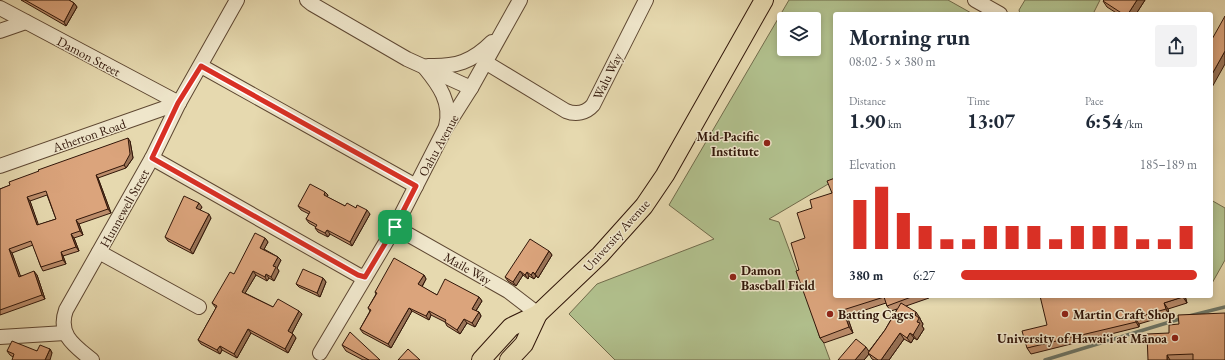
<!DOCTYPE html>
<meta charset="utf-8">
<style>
:root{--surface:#fff;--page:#f2f2f3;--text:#1f2937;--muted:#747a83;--accent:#d93025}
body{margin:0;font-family:"EB Garamond",serif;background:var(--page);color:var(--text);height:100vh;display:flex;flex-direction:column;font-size:15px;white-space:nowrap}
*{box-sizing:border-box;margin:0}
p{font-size:13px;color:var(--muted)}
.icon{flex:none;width:22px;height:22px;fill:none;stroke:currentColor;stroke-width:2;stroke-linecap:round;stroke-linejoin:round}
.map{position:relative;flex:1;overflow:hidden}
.panel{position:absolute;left:833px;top:12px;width:380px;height:286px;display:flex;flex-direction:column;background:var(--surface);border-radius:4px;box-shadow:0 2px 6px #0003}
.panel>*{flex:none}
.fabs{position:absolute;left:777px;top:12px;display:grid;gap:8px}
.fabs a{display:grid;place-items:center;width:44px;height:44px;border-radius:4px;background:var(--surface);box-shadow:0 2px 6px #0003;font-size:20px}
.pin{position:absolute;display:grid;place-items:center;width:34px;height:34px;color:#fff;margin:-17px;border-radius:8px;box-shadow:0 2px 6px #0006}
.round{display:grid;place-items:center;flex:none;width:42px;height:42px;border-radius:4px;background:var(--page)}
.head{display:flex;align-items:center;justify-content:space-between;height:68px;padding:0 16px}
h1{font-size:22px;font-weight:700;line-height:30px}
.metrics{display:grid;grid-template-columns:repeat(3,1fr);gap:6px;height:68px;padding:4px 16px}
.metrics div{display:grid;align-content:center}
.metrics b{font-size:20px;font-weight:700}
.metrics small{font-size:11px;font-weight:400}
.metrics p{font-size:11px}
.chart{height:112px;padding:8px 16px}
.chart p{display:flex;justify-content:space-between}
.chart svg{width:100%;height:72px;margin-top:4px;stroke:var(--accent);stroke-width:6}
ul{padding:0 16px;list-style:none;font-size:13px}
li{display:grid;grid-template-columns:64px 48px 1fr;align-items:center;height:30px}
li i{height:10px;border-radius:5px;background:var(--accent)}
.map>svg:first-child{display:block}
</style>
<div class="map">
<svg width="1225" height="360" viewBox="0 0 1225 360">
<rect width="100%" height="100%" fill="#e6d9af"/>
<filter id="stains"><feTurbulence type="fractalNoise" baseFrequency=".005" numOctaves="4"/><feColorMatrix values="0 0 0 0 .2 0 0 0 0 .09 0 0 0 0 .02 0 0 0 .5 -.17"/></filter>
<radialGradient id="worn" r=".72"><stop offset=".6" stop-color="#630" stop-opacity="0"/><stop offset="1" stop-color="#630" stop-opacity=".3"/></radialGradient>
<g fill="#b1c08d" stroke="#716b4b" fill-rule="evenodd">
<path d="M789,0H948L973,14H835V180L769,219L779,222L830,360H615L569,314L597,284L714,239L669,205ZM784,19H814V49H784Z"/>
<path d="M1025,0H1100L1093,14H1020L1019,10Z"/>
<path d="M1211,200L1225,208V260L1211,285Z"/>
</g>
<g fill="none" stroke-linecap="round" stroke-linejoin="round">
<g stroke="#6e786a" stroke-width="3.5">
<path d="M1189,316L1225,307"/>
<path d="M1045,360L1183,318"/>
</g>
<g stroke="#5e4732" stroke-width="16">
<g id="minor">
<path d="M307,0L312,4L407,59L471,88"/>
<path d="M975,0L1000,14"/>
<path d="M0,8L179,103"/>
<path d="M0,31L26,22"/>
<path d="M485,62L566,111C576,115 586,113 593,105L646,0"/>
<path d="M201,66L416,186"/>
<path d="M428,66C456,67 472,62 492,42"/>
<path d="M425,68C439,85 452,103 446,126"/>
<path d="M152,158L358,275L365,277"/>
<path d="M0,166L179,103"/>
<path d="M395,227L508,291L538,314"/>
<path d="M99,252L199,307"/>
<path d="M0,337L65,333"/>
<path d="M320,353L395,227L445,129L471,88L520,0"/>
<path d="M92,360C75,346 57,335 66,310L152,158L179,103L237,0"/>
</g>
</g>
<g stroke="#311609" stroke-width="20">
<g id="major">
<path d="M481,360L511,327L538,314L600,255L644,206L665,175L764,0"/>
<path d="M509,360L524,344L538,314"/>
</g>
</g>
<use href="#minor" stroke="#efe6cb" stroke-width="14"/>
<use href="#major" stroke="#e6d9af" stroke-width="18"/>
</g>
<g fill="#bc8d6b" stroke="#311609" fill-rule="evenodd">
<path d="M21,0H69L74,3L77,7L66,26Z"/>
<path d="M1145,0L1136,14H1118L1107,7L1103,1Z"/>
<path d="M130,141L133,158L126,168L98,178L111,213L79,224L83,235L74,238L79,251L63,256L66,264L43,271L41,267L33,245L12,253L20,276L37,275L45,299L0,315V189ZM47,195L56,219L38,225L30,201Z"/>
<path d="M832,193L835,296H928L929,298L906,306L920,318V319L923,324L922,326L924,329L917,340L914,338L911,343L904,339L889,360H874L872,359L869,354L864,360L869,351L885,330L897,309L891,311L887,306L886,303L847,316L853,333L824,343L820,338L799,270L812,208Z"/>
<path d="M328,195L327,197L345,206L356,208L370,214L352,246L330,234L328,237L318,232L315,228L316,227L309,223L306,219L309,214L301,210L298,206Z"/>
<path d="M202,207L200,210L211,218L193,254L168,241L165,237Z"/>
<path d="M265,238L268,242L264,249L278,257L281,260L277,268L279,271L274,281L269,278L267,281L256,275L245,293L273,307L299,311L302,314L292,333L296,338L288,353L251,333L237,358L222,350L220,354L201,344L198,340L216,308L212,303Z"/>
<path d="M549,251L552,255L538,278L536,276L534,279L529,276L528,279L523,275L516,286L508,281L505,277Z"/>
<path d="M424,275L426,279L422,287L437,295L479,297L482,301L476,311L479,312L481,316L475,327L467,323L460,334L447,326L445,322L431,315L429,320L412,311L391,348L363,333L360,329L370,311L368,308L376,294L375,292Z"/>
<path d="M323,278L326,282L320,297L299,287L296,284Z"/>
<path d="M1185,296L1187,303L1168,309L1169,315L1139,324V327L1031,354L1027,348Z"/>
<path d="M1179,324L1225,360H1148L1169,333Z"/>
<path d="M342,345L380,360H363L346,351Z"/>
<path d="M50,349L52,353L13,357L10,355L7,351H37Z"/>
</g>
<g fill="#997357" stroke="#311609">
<path d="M1137,0H1145L1136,14H1128Z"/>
<path d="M74,3L77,7L66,26L64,22Z"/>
<path d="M1225,51V64L1211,89V76Z"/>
<path d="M128,138L130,141L133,158L126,168L124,165Z"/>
<path d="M96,175L98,178L111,213L108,209Z"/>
<path d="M325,192L328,195L326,199L324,195Z"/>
<path d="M27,197L30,201L40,229L37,225Z"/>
<path d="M199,203L202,207L199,212L196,208Z"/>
<path d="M367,210L370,214L352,246L350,242Z"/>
<path d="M209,214L211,218L193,254L190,250Z"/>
<path d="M76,220L79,224L83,235L80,231Z"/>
<path d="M327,230L330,234L328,237L325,233Z"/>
<path d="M71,234L74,238L79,251L76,247Z"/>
<path d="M265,238L268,242L263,251L260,248Z"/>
<path d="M9,249L12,253L22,280L19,277Z"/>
<path d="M549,251L552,255L538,278L535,274Z"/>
<path d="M61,252L63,256L66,264L63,260Z"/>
<path d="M278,257L281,260L277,268L279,271L274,281L271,277L273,266Z"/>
<path d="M34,271L37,275L45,299L42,295Z"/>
<path d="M253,271L256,275L244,295L242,292Z"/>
<path d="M520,271L523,275L516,286L513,282Z"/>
<path d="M527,272L529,276L528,279L525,275Z"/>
<path d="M533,272L536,276L534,279L531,275Z"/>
<path d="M266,274L269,278L267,281L265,277Z"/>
<path d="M424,275L426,279L421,288L418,284Z"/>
<path d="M323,278L326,282L320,297L317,293Z"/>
<path d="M1183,296H1185L1187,303L1183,297Z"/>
<path d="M479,297L482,301L475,312L472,309Z"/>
<path d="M1164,303L1168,309L1169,315L1166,309Z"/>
<path d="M409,308L412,311L391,348L388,344Z"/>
<path d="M843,310L847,316L853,333L849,327Z"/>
<path d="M299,311L302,314L291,335L288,331Z"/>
<path d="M429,311L431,315L429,320L426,316Z"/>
<path d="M479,312L481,316L475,327L472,323Z"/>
<path d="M916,312L920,318V319L923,324L922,326L924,329L917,340L913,335L917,322L915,315Z"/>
<path d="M1135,318L1139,324V327L1136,322Z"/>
<path d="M464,319L467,323L460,334L457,330Z"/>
<path d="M248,329L251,333L237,358L234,354Z"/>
<path d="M900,333L904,339L889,360H881Z"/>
<path d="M910,333L914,338L911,343L907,338Z"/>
<path d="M293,334L296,338L288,353L285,349Z"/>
<path d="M220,346L222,350L220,354L217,350Z"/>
<path d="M866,347L870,353H868L869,354L864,360H855Z"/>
<path d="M50,349L52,353L50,360H45Z"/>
<path d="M1167,355L1170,360H1167Z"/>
</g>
<g fill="#dba47c" stroke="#311609" fill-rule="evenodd">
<path d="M25,0H69L74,3L64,22Z"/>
<path d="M1104,0H1137L1128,14H1123L1103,1Z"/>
<path d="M1225,16V51L1211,76V41Z"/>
<path d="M128,138L130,154L124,165L96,175L108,209L76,220L80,231L71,234L76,247L61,252L63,260L41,267L31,241L9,249L19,277L34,271L42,295L0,310V189L10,185L9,182L39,171L38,170ZM46,191L56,219L37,225L27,197Z"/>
<path d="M835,178V296H914L887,306L884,297L843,310L849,327L820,338L796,271L799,270L791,243L805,238L797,213L812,208L810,200L832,193L827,181Z"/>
<path d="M310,184L325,192L324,195L345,206L347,203L356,208L357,205L367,210L350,242L327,230L325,233L315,228L317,225L306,219L310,212L298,206Z"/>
<path d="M184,196L199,203L196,208L209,214L190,250L165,237Z"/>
<path d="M255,233L265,238L260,248L278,257L273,266L276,267L271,277L266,274L265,277L253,271L242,292L273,307L278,299L299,311L288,331L293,334L285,349L248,329L234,354L220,346L217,350L198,340L217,306L212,303L230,272L234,274Z"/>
<path d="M530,239L549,251L535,274L533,272L531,275L527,272L525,275L520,271L513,282L505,277Z"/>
<path d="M394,258L424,275L418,284L437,295L445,279L479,297L472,309L479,312L472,323L464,319L457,330L445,322L446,320L429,311L426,316L409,308L388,344L360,329L371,310L368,308L377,293L375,292Z"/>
<path d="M303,269L323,278L317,293L296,284Z"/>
<path d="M1040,296H1183V297L1164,303L1166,309L1135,318L1136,322L1027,348L1022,331L1047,325Z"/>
<path d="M901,303L916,312L915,315L919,318L917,322L920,323L913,335L910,333L907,338L900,333L881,360H878L868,353L885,330Z"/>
<path d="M1225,313V360H1193V354L1167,355V360H1148L1147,334L1169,333V325L1179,324L1178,315Z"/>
<path d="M350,332L380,360H367H369L342,345Z"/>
<path d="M856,339L866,347L855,360H838Z"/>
<path d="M12,341L37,351L40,345L50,349L45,360H12L14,354L7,351Z"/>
<path d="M408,349L420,360H398Z"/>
</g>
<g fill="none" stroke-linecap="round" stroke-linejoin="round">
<g stroke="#fff" stroke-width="8">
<path id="route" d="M201,66L416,186L395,227L365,277L358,275L152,158L178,103Z"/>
</g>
<use href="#route" stroke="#d93025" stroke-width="5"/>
</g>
<g fill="#8f2418" stroke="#efe6cb" stroke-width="1.5">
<circle cx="767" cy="143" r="4"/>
<circle cx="733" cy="277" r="4"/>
<circle cx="830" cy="314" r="4"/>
<circle cx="1065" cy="314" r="4"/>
<circle cx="1175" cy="338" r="4"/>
</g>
<g text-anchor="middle" stroke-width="3" stroke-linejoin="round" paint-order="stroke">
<g font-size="13" fill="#311609" stroke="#efe6cb">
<text transform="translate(89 56) rotate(28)" y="5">Damon Street</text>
<text transform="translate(607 76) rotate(-64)" y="5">Walu Way</text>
<text transform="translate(89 135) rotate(-19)" y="5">Atherton Road</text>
<text transform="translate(438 145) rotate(-61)" y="5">Oahu Avenue</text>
<text transform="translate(124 208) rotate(-61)" y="5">Hunnewell Street</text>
<text transform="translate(616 235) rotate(-48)" y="5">University Avenue</text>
<text transform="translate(468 268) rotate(29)" y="5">Maile Way</text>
</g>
<g font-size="13" font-weight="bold" fill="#311609" stroke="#efe6cb" text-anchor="start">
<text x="759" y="141" text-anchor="end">Mid-Pacific<tspan x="759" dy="15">Institute</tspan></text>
<text x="741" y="275">Damon<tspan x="741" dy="15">Baseball Field</tspan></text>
<text x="838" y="319">Batting Cages</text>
<text x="1073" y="319">Martin Craft Shop</text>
<text x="1167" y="343" text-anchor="end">University of Hawaiʻi at Mānoa</text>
</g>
</g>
<rect width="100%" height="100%" filter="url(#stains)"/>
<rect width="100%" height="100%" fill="url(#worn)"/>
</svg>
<div class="fabs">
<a><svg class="icon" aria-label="layers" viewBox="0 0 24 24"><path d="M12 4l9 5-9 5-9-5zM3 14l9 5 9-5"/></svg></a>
</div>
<div class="pin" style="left:395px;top:227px;background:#1e9e55"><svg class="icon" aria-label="arrive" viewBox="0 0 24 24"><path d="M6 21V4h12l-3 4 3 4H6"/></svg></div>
<section class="panel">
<div class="head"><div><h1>Morning run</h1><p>08:02 · 5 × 380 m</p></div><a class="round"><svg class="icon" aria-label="share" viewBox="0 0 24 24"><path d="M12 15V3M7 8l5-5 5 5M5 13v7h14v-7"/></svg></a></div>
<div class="metrics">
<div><p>Distance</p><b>1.90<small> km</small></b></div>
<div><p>Time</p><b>13:07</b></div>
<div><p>Pace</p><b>6:54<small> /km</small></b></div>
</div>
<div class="chart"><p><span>Elevation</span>185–189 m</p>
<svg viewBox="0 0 160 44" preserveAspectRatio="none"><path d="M5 44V14M15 44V6M25 44V22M35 44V30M45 44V38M55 44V38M65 44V30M75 44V30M85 44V30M95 44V38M105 44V30M115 44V30M125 44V30M135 44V38M145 44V38M155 44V30"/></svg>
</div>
<ul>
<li><b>380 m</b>6:27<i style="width:100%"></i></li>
</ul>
</section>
</div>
